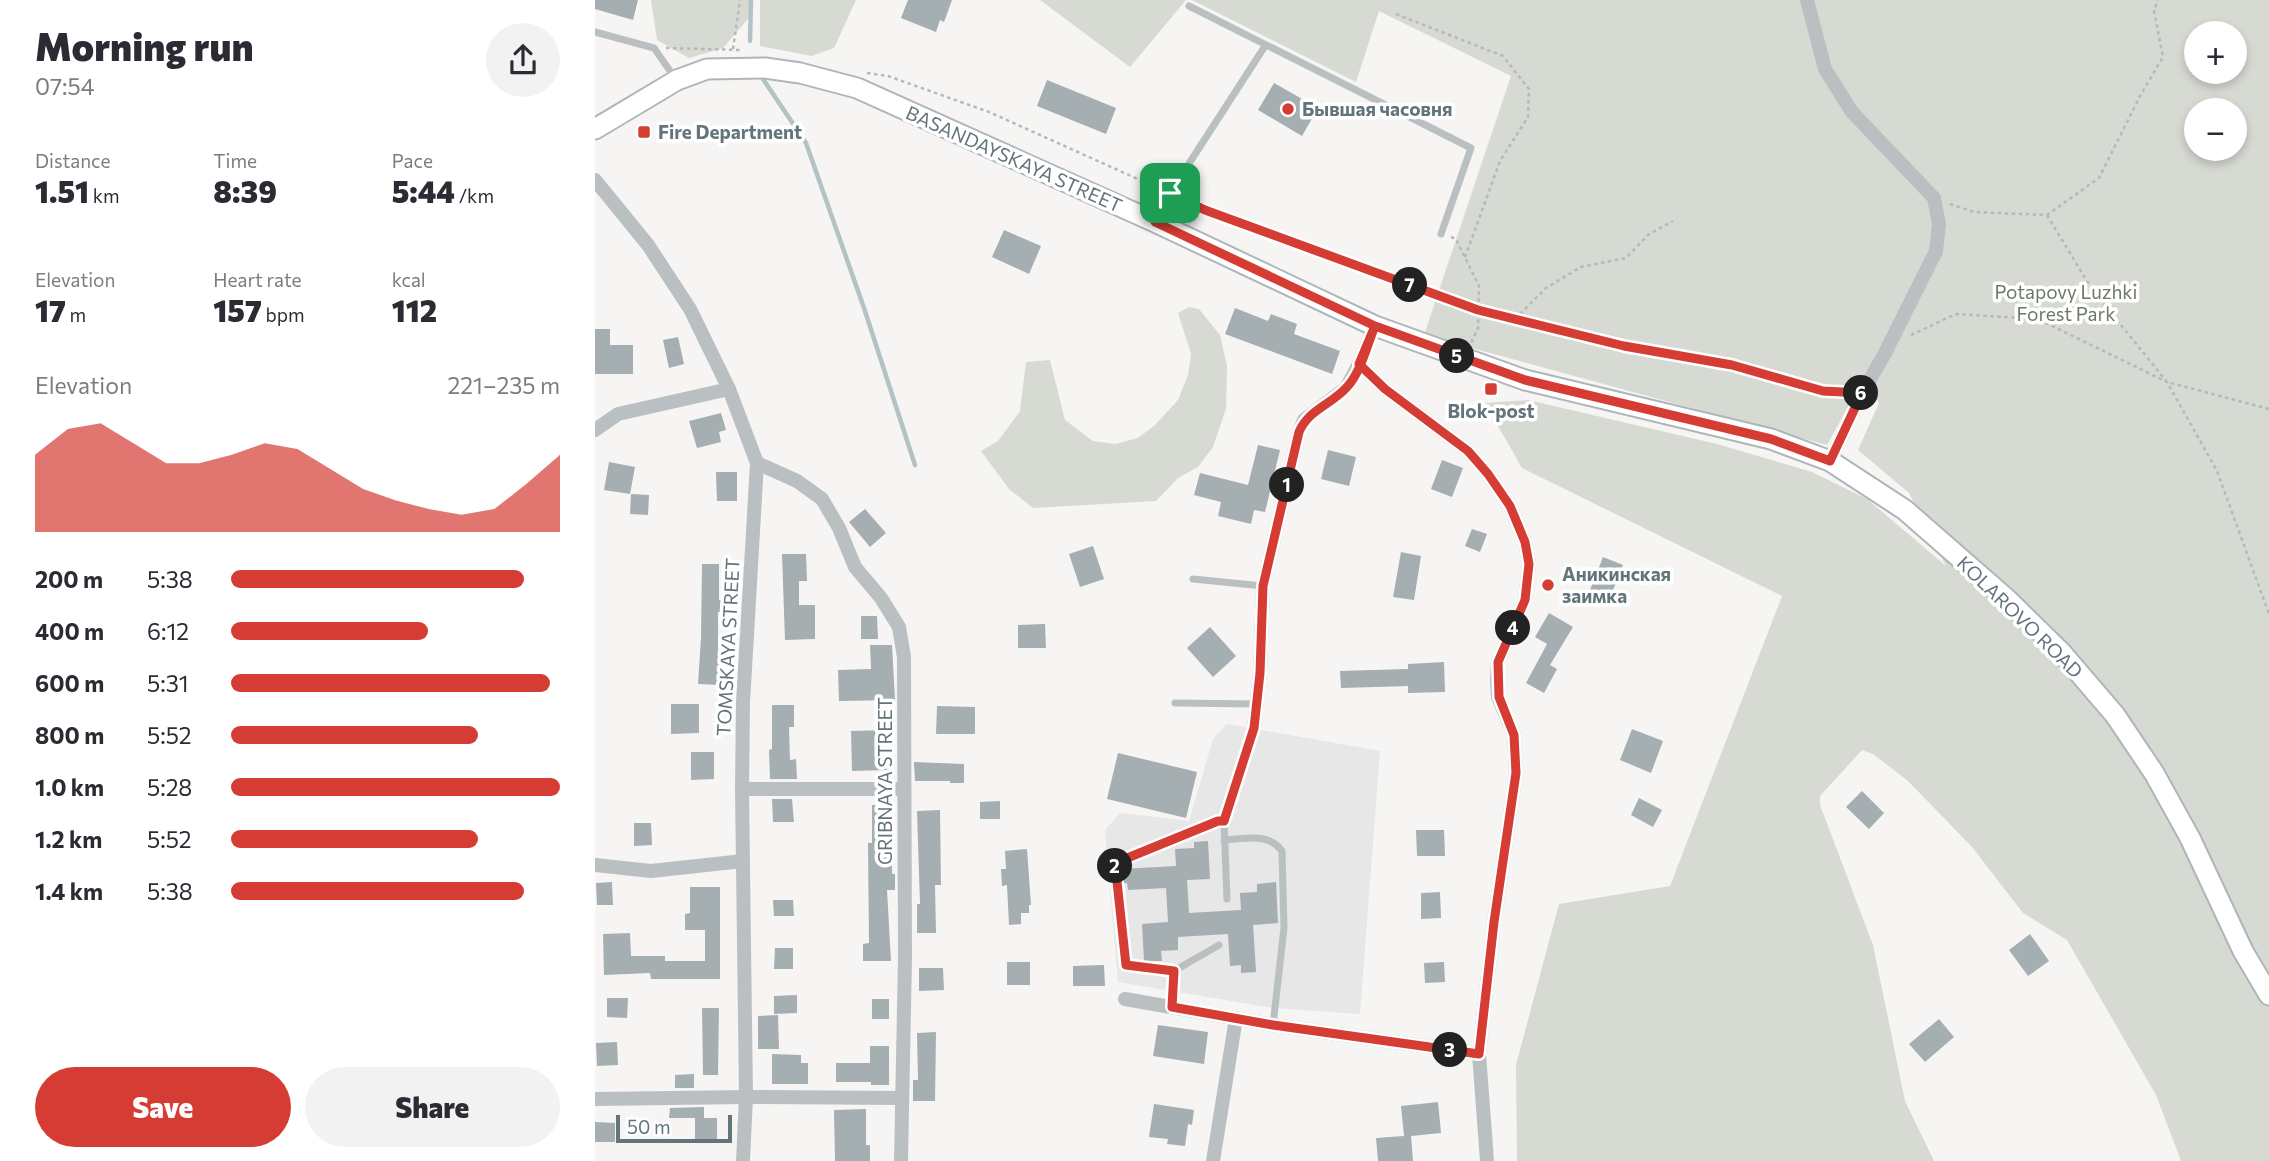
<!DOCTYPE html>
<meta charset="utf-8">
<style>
:root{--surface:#fff;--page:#f2f2f3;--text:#2b2b33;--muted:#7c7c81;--accent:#d53c33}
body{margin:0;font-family:Commissioner,sans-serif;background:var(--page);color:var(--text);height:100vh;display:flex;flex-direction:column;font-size:26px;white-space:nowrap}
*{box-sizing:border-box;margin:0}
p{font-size:23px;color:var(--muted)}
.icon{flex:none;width:38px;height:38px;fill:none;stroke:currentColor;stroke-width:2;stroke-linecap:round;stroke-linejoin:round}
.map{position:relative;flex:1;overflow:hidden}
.panel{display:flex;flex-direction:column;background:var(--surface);width:595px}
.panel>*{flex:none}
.tools{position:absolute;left:1589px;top:21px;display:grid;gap:14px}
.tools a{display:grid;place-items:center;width:63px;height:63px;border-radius:50%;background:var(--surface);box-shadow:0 4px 10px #0003;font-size:35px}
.scale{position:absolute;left:21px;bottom:18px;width:116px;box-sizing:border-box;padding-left:7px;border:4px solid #63757b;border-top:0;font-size:19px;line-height:24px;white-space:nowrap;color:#63757b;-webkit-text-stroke:5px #fff;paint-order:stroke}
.pin{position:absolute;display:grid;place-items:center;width:60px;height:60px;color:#fff;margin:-30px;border-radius:14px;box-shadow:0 4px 10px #0006}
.km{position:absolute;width:35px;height:35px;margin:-18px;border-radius:50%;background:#222;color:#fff;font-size:19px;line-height:35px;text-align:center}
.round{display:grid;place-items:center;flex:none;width:74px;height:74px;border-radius:37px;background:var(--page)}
.overview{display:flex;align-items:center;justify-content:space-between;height:119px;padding:0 35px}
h1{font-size:38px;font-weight:800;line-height:52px}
.stats{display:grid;grid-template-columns:repeat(3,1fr);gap:10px;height:119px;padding:7px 35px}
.stats div{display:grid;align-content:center}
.stats b{font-size:30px;font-weight:800}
.stats small{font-size:19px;font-weight:400}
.stats p{font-size:19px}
.chart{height:196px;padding:14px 35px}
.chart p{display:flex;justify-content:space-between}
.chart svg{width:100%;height:126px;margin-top:7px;fill:var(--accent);opacity:.7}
.action{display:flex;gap:14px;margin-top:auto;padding:14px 35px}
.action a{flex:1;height:80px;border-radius:42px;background:var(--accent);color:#fff;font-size:28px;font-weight:800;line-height:80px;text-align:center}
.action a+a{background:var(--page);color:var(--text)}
ul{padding:0 35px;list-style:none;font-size:23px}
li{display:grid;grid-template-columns:112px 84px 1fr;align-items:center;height:52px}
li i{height:18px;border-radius:9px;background:var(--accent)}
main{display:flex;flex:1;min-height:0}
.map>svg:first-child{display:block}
</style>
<main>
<section class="panel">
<div class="overview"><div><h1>Morning run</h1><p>07:54</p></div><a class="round"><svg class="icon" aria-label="share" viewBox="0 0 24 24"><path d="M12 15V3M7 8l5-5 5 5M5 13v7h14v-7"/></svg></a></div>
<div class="stats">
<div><p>Distance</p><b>1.51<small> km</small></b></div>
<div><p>Time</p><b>8:39</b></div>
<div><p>Pace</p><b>5:44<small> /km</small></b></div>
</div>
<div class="stats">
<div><p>Elevation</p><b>17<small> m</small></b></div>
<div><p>Heart rate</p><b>157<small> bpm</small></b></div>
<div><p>kcal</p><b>112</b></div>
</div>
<div class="chart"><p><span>Elevation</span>221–235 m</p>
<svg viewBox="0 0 160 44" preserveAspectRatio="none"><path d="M0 44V17L10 8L20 6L30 13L40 20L50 20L60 17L70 13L80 15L90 22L100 29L110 33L120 36L130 38L140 36L150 27L160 17V44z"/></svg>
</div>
<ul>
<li><b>200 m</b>5:38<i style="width:89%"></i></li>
<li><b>400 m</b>6:12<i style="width:60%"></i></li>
<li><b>600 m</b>5:31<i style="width:97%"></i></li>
<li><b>800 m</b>5:52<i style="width:75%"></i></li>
<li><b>1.0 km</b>5:28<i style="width:100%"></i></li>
<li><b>1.2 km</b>5:52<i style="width:75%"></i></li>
<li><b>1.4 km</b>5:38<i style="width:89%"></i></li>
</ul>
<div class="action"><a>Save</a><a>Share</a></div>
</section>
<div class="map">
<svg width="1674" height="1161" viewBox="0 0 1674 1161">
<rect width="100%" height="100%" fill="#f6f5f3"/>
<path fill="#e6e7e6" d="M632,724L785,751L765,1014L678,1008L523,982L510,830L525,813L594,821L618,739Z"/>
<g fill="#d6dad2" fill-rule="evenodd">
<path d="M56,0H158L157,14L128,48L94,58L62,40Z"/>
<path d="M165,0H261L239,48L217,56L165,46Z"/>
<path d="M445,0H591L535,67Z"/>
<path d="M597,0H1674V1161H1586L1561,1095L1472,940L1428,913L1377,847L1313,781L1278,754L1267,750L1225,796V805L1278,945L1310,1101L1339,1161H922L921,1065L964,904L1075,886L1187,596L927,468L890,403L933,400L1122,444L1217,472L1272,499L1351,566L1314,493L1263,450L1284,403L1267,381L1232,445L829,335L916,76L784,11L761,82ZM1601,33H1640V72H1601ZM1601,110H1640V149H1601Z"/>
<path d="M594,307L604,309L625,335L632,366L631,409L618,447L603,467L583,478L561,501L438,508L414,489L386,451L403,441L425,411L431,362L455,360L470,420L498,441L520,444L543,438L560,425L583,400L593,375L596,354L583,313Z"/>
</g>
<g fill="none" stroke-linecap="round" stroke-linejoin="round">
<g stroke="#b3c2c4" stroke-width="4.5">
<path d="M155,41L156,0"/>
<path d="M168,79L211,143L269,308L320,465"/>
</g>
</g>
<g fill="#a5aeb1">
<path d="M0,0H43L38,20L0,9Z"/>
<path d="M313,0H357L349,22L345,20L341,32L306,18Z"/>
<path d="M452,80L521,108L511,134L442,106Z"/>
<path d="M679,83L723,108L707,136L663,110Z"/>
<path d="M409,230L446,246L434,274L397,257Z"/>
<path d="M640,308L673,321L676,314L702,324L699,334L745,351L737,374L630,334Z"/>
<path d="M0,329H15V345H38V374H0Z"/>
<path d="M83,337L89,364L74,368L68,340Z"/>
<path d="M126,413L131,430L124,432L126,442L102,448L94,421Z"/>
<path d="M663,445L685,450L670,512L659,510L656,524L623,516L626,502L599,495L605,473L653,485Z"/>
<path d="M733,450L761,457L754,486L726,479Z"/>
<path d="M847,460L868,468L857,497L836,489Z"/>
<path d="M14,462L40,467L35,494L9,490Z"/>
<path d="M121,472H142V501H122Z"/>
<path d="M36,494L54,495L53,515L35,514Z"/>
<path d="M270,509L291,533L275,547L254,522Z"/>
<path d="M877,529L892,534L885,552L870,546Z"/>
<path d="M498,546L509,579L485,587L474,554Z"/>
<path d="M806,552L826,556L819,600L798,597Z"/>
<path d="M187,554H211L212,581H204V605H220V639L190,640Z"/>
<path d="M1008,557L1028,565L1013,603L993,595Z"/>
<path d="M107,564H124V600H133V612H123V654L128,655L126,685L103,684L106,638Z"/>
<path d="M954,613L978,627L955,665L962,669L949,693L931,683L952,644L940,637Z"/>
<path d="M266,616H282L283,639H266Z"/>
<path d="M450,624L451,648H423V625Z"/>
<path d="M615,627L641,656L618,677L592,648Z"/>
<path d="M275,645H297L300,700L244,701L243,670L276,669Z"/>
<path d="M849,662L850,692L813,693V686L746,688L745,671L813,669V664Z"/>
<path d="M76,704H104V733L76,734Z"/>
<path d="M177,705H199V727H194L195,760L201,759L202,779H175L174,750L177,749Z"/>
<path d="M342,706L380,707V734H341Z"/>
<path d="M1037,729L1068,741L1056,773L1025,760Z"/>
<path d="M292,730L293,770L257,771L256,731Z"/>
<path d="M96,752H119V779L96,780Z"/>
<path d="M523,753L602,772L591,818L512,799Z"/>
<path d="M319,762L369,764V783H355V781H320Z"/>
<path d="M1267,791L1289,813L1274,829L1251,807Z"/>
<path d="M1044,798L1067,810L1058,827L1036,815Z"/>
<path d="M177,799H197L199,822H178Z"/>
<path d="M405,801V819H385V802Z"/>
<path d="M277,805H294V843H297V874H300V890H292L296,961H268V944L274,943L273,843H277Z"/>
<path d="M345,810L346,885H340L341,933H322V904H325L322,811Z"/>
<path d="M39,823H56L57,845L39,846Z"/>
<path d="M821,830H849L850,856H822Z"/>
<path d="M613,841L615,879L592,880L594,913L646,910L645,893L662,892V884L681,882L683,923L658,925L661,972L646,973V965L635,966L633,934L583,937V950L566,951L567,961H549L547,924L573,922L571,888L533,890L532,883H528L527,869L581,866L580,849L599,848V842Z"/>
<path d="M432,849L436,905H434V913H426V924L414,925L412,885L407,886L406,869H411L410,851Z"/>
<path d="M17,882L18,905H2L1,883Z"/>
<path d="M95,887H125V979H56L55,973L9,975L8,934L35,933L36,956H70V961H110V930H90V914L95,913Z"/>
<path d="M845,892L846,918L826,919V893Z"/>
<path d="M178,900H198L199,916H179Z"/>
<path d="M1435,934L1454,961L1433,976L1414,950Z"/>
<path d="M180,948H198V969H179Z"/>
<rect x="412" y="962" width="23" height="23"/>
<path d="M849,962L850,982L830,983L829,963Z"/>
<path d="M509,965L510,986H478V966Z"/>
<path d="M324,968H348L349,990L324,991Z"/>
<path d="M202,995V1013L179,1014V996Z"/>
<path d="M12,998H33L32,1018L12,1017Z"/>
<rect x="277" y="999" width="17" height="20"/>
<path d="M107,1008H124L123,1075H108Z"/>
<path d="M183,1015L184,1049H163V1016Z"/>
<path d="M1344,1019L1359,1037L1330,1062L1314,1044Z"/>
<path d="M563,1025L613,1032L609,1064L558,1056Z"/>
<path d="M341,1032L340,1101H318V1080H323L322,1033Z"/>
<path d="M22,1042L23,1065L2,1066L1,1043Z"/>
<path d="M275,1046H294V1085H276V1082H241V1063H275Z"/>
<path d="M177,1054L206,1055V1063H213V1084H177Z"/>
<path d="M99,1074V1088H80V1075Z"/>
<path d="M843,1102L846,1133L816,1136L818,1161H783L781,1138L809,1136L806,1106Z"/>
<path d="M559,1104L599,1110L597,1125L593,1124L590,1146L572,1144L573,1139L554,1137Z"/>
<path d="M109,1107V1118H74L75,1108Z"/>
<path d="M271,1109V1145H275V1161H240L239,1110Z"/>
<rect x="100" y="1118" width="22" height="21"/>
<path d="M0,1122L20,1123V1142H0Z"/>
</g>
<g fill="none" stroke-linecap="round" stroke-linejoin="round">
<g stroke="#afb6b9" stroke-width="23">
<path id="secondary" d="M0,129L82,80L112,69L170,68L205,73L262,88L560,222L780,326L930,380L1176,439L1235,461L1310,510L1413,600L1466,652L1520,715L1559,773L1595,838L1648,951L1674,995"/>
</g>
<g stroke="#b5b9bb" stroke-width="2.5" stroke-dasharray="3.5 3.5" stroke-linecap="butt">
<path d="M801,14L908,56L934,89L933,117L905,161L869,260"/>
<path d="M71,48L145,50"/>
<path d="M138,49L145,0"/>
<path d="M272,73L293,76L394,112L565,189"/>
<path d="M584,197L610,210L883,310L1029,346L1137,365L1228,391L1250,392"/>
<path d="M1355,204L1379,212L1452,215L1504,178L1545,96L1568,57L1559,11L1563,0"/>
<path d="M1452,215L1496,288L1572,382L1674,409"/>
<path d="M856,237L861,239L884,286L883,328L876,343"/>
<path d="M920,319L951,288L986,267L1031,258L1054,234L1078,221"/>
<path d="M1316,335L1361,314L1443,319L1572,382L1622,471L1674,614"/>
</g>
<g stroke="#bac0c2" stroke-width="7">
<path d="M594,6L876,148L846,234"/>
<path d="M0,32L59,48L80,78"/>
<path d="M560,222L575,193L670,46"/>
<path d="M598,579L668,586"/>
<path d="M580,703L662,704"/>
<path d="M629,840C649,839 674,832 687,851L689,928L678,1025"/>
<path d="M632,899L629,821L659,728"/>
<path d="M624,945L579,971L531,965L520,863L623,821H629"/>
<path d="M577,1007L579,971"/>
</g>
<g stroke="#bac0c2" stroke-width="14">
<path d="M1212,0L1230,69L1257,112L1339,198L1344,224L1341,251L1289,355L1267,393L1235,461"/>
<path d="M0,180L53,245L95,309L134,389L162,463L148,703L147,789L151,1097L148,1161"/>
<path d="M780,326L764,364L790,389L873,451L893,474L915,506L930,542L934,564L930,600L903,662L902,680L903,697L919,735L921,773L899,922L884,1054L892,1161"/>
<path d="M0,430L23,414L134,389"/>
<path d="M162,463L202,481L227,499L244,528L260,567L286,598L304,627L309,657L310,958L306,1161"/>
<path d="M659,728L665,672L668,586L704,432L709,420L751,388L764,364"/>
<path d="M147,789H309"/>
<path d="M0,865L56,871L148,861"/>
<path d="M530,999L678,1025L884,1054"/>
<path d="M0,1099L151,1097L307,1098"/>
<path d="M618,1161L641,1018"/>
</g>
<use href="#secondary" stroke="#fff" stroke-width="19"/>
</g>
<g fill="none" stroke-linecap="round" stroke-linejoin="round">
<g stroke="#fff" stroke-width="14">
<path id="route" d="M575,193L560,222L780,326C772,345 766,372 752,387C736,405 714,409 704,432L668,586L665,673L659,728L629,821H623L520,863L531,965L579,971L577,1007L678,1025L884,1054L899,922L921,773L919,735L904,697L903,662L930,600L934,564L930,542L915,506L893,474L873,451L790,389L764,364L780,326L930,380L1176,439L1235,461L1267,393L1228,391L1137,365L1029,346L883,310L610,210L575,193"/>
</g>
<use href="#route" stroke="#d53c33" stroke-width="9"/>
</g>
<g fill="#d53c33" stroke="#fff" stroke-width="2.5">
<circle cx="693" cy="109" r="7"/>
<rect x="42" y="125" width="14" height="14" rx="3.5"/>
<rect x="889" y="382" width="14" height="14" rx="3.5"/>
<circle cx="953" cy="585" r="7"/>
</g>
<g text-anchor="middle" stroke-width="7" stroke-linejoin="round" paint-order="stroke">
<g font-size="19" font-weight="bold" fill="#63757b" stroke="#fff" text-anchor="start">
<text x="707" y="116">Бывшая часовня</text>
<text x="63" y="139">Fire Department</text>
<text x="896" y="418" text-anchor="middle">Blok-post</text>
<text x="967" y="581">Аникинская<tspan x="967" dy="22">заимка</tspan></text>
</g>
<g font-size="19" fill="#63757b" stroke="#fff">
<text transform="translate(419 159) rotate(24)" y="7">BASANDAYSKAYA STREET</text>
<text transform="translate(1425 617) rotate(44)" y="7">KOLAROVO ROAD</text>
<text transform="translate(133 647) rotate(-87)" y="7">TOMSKAYA STREET</text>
<text transform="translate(290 781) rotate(-90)" y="7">GRIBNAYA STREET</text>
</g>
<g font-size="19" fill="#6d7965" stroke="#fff">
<text x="1471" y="299">Potapovy Luzhki<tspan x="1471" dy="22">Forest Park</tspan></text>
</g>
</g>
</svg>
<div class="tools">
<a>+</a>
<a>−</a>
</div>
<div class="scale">50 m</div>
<div class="pin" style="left:575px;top:193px;background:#1e9e55"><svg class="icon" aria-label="arrive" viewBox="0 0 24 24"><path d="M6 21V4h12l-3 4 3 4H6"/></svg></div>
<b class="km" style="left:692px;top:485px">1</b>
<b class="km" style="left:520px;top:866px">2</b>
<b class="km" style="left:855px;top:1050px">3</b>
<b class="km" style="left:918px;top:628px">4</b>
<b class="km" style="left:862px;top:356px">5</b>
<b class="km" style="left:1266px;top:393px">6</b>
<b class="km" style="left:815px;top:285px">7</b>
</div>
</main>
